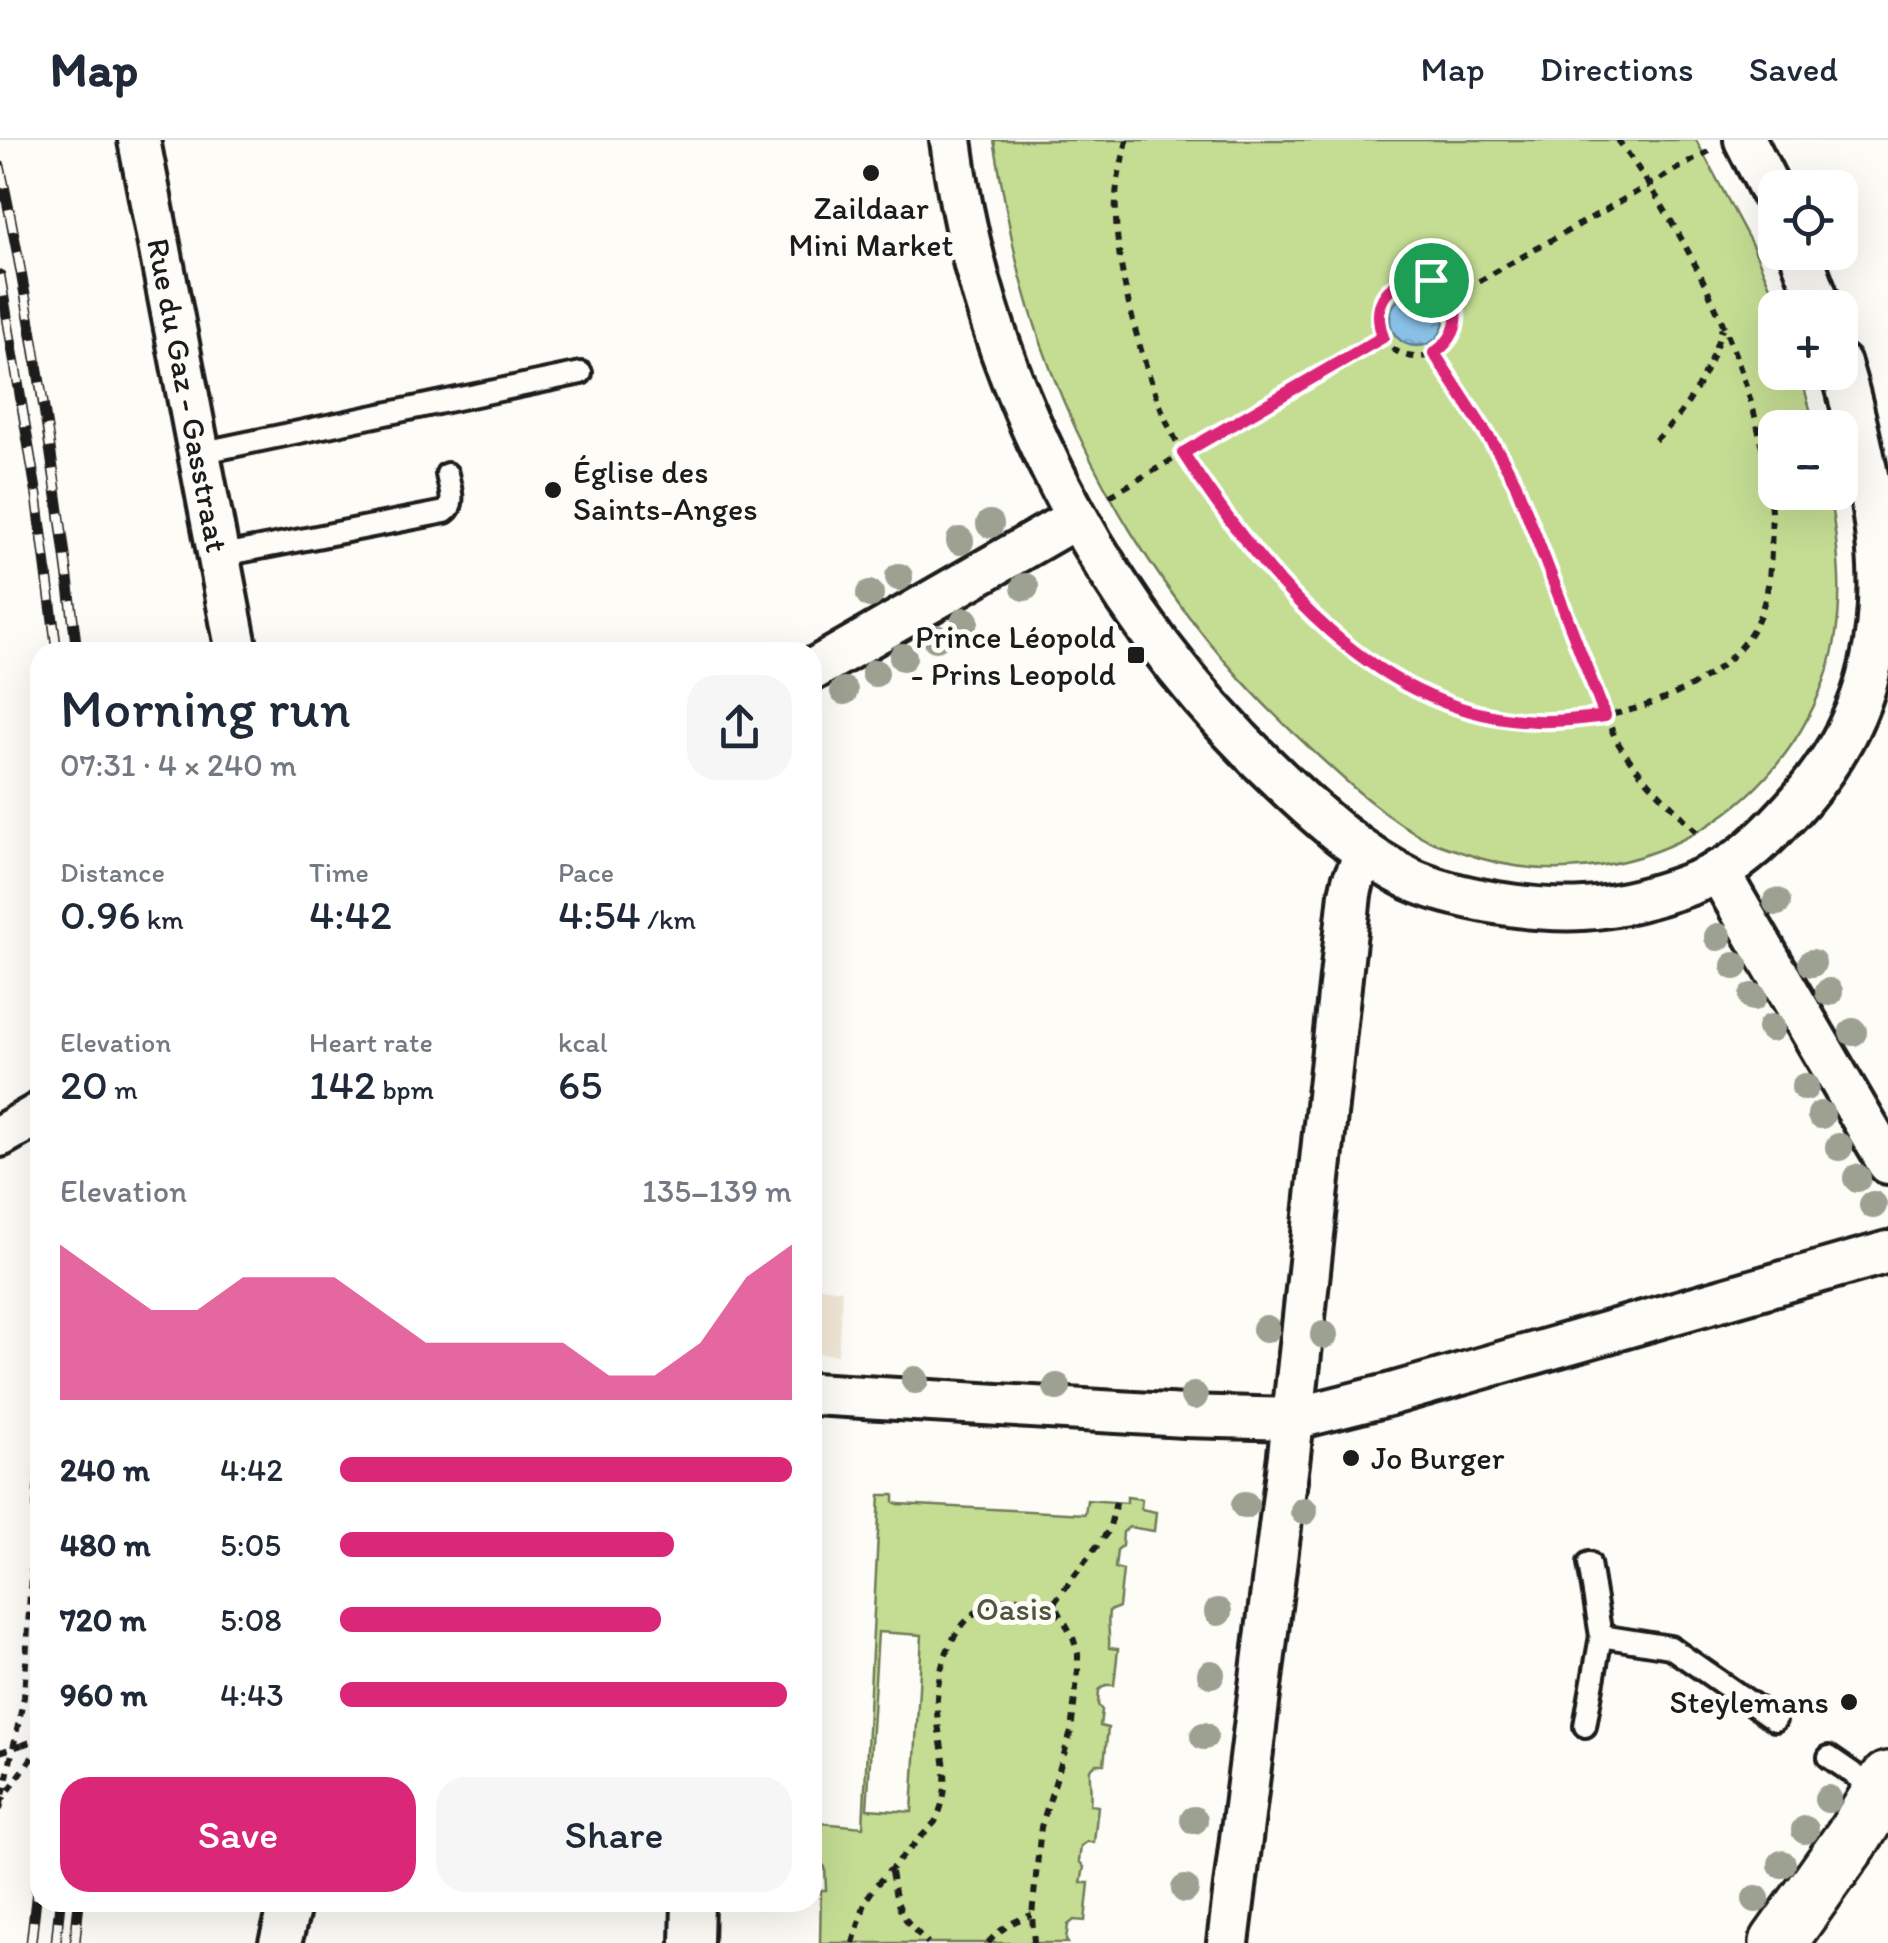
<!DOCTYPE html>
<meta charset="utf-8">
<style>
:root{--surface:#fff;--page:#f6f6f7;--text:#1f2937;--muted:#747a83;--line:#e0e1e3;--accent:#db2777}
body{margin:0;font-family:Itim,sans-serif;background:var(--page);color:var(--text);height:100vh;display:flex;flex-direction:column;font-size:38px;white-space:nowrap}
*{box-sizing:border-box;margin:0}
p{font-size:32px;color:var(--muted)}
.icon{flex:none;width:55px;height:55px;fill:none;stroke:currentColor;stroke-width:2;stroke-linecap:round;stroke-linejoin:round}
.map{position:relative;flex:1;overflow:hidden}
.panel{position:absolute;left:30px;top:502px;width:792px;height:1270px;display:flex;flex-direction:column;background:var(--surface);border-radius:30px;box-shadow:0 10px 40px #0002}
.panel>*{flex:none}
.fabs{position:absolute;left:1758px;top:30px;display:grid;gap:20px}
.fabs a{display:grid;place-items:center;width:100px;height:100px;border-radius:20px;background:var(--surface);box-shadow:0 10px 40px #0002;font-size:50px}
.pin{position:absolute;display:grid;place-items:center;width:85px;height:85px;color:#fff;margin:-42px;border:5px solid #fff;border-radius:50%;box-shadow:0 2px 10px #0007}
.round{display:grid;place-items:center;flex:none;width:105px;height:105px;border-radius:30px;background:var(--page)}
.overview{display:flex;align-items:center;justify-content:space-between;height:170px;padding:0 30px}
h1{font-size:55px;font-weight:600;line-height:75px}
.figures{display:grid;grid-template-columns:repeat(3,1fr);gap:15px;height:170px;padding:10px 30px}
.figures div{display:grid;align-content:center}
.figures b{font-size:42px;font-weight:600}
.figures small{font-size:28px;font-weight:400}
.figures p{font-size:28px}
.chart{height:280px;padding:20px 30px}
.chart p{display:flex;justify-content:space-between}
.chart svg{width:100%;height:180px;margin-top:10px;fill:var(--accent);opacity:.7}
.primary-button{display:flex;gap:20px;margin-top:auto;padding:20px 30px}
.primary-button a{flex:1;height:115px;border-radius:30px;background:var(--accent);color:#fff;font-size:40px;font-weight:600;line-height:115px;text-align:center}
.primary-button a+a{background:var(--page);color:var(--text)}
ul{padding:0 30px;list-style:none;font-size:32px}
li{display:grid;grid-template-columns:160px 120px 1fr;align-items:center;height:75px}
li i{height:25px;border-radius:12px;background:var(--accent)}
header{display:flex;align-items:center;gap:60px;box-sizing:border-box;height:140px;padding:0 50px;background:var(--surface);border-bottom:2px solid var(--line)}
header strong{font-size:48px}
nav{display:flex;gap:55px;margin-inline-start:auto;font-size:35px}
.map>svg:first-child{display:block}
</style>
<header>
<strong>Map</strong>
<nav><a>Map</a><a>Directions</a><a>Saved</a></nav>
</header>
<div class="map">
<svg width="1888" height="1803" viewBox="0 0 1888 1803">
<defs>
<pattern id="water-ripples" width="26" height="14" patternUnits="userSpaceOnUse" patternTransform="scale(2.5)"><rect width="26" height="14" fill="#89c0e7"/><path d="M2 4q2-2 4 0t4 0M15 11q2-2 4 0t4 0" fill="none" stroke="#76a4c6"/></pattern>
</defs>
<rect width="100%" height="100%" fill="#fdfcf7"/>
<filter id="ink" filterUnits="userSpaceOnUse"><feTurbulence type="fractalNoise" baseFrequency=".01" numOctaves="2"/><feDisplacementMap in="SourceGraphic" scale="20" xChannelSelector="R" yChannelSelector="G"/><feConvolveMatrix kernelMatrix="1 2 1 2 8 2 1 2 1" color-interpolation-filters="sRGB"/></filter>
<g filter="url(#ink)">
<path fill="#f2e8d7" d="M813,1146L842,1150L838,1215L813,1213Z"/>
<g fill="#c4dd93" stroke="#707c58" stroke-width="2.5" fill-rule="evenodd">
<path d="M994,0H1696L1752,105L1779,167L1775,168V232L1800,233L1815,287L1775,288V352L1829,353C1840,416 1847,479 1824,541C1772,687 1609,765 1464,713C1452,709 1439,705 1428,700C1385,678 1348,643 1313,611C1174,487 1068,315 1020,135C1009,91 1002,45 994,0Z"/>
<path d="M880,1355H894V1362L898,1364L1085,1374L1087,1360L1127,1363V1357L1142,1359L1141,1369L1156,1372L1154,1391L1129,1387L1123,1392L1122,1406L1117,1410L1115,1428L1123,1430L1119,1467L1109,1471C1107,1485 1110,1494 1109,1508L1118,1509L1114,1545H1106L1099,1550L1098,1565L1102,1570L1100,1586L1108,1588L1104,1624H1096L1090,1629C1089,1642 1092,1651 1090,1665L1098,1666L1094,1702H1087L1081,1706L1079,1721L1084,1727L1081,1743H1089L1085,1781L1074,1780L1068,1785L1066,1800L1068,1803H820L821,1750H826L825,1727L821,1723V1683L863,1687ZM878,1492L922,1495L912,1672L867,1669Z"/>
</g>
<circle fill="url(#water-ripples)" stroke="#5d7e96" stroke-width="2.5" cx="1417" cy="179" r="27"/>
<g fill="none" stroke-linecap="round" stroke-linejoin="round">
<g stroke="#1c1c1c" stroke-width="28">
<g id="service">
<path d="M199,313L581,233"/>
<path d="M218,416L445,372C457,364 449,346 447,334"/>
<path d="M1589,1423L1601,1496L1670,1507L1775,1580"/>
<path d="M1585,1586L1601,1496"/>
<path d="M1829,1617L1877,1650"/>
</g>
</g>
<g stroke="#1c1c1c" stroke-width="48">
<g id="minor">
<path id="s1" d="M139,0L237,512"/>
<path d="M951,0C981,240 1106,477 1282,642C1321,679 1361,715 1410,739C1436,751 1468,758 1496,763C1565,774 1606,772 1673,750C1695,743 1718,734 1738,720C1761,703 1783,680 1802,658C1835,619 1860,574 1871,524C1887,455 1878,388 1864,320C1857,287 1850,255 1840,224"/>
<path d="M1745,0L1775,59"/>
<path d="M1800,112L1821,168"/>
<path d="M812,530L1076,378"/>
<path d="M1718,731L1888,1023"/>
<path d="M0,996L40,973"/>
<path d="M812,1254L1185,1276L1293,1279L1388,1255L1888,1112"/>
<path d="M280,1803L291,1762"/>
<path d="M692,1803L693,1762"/>
<path d="M1228,1803L1289,1315L1350,754L1353,741L1366,713"/>
</g>
</g>
<g stroke="#1c1c1c" stroke-width="62">
<path id="secondary" d="M1778,1803L1856,1693L1888,1640"/>
</g>
<g stroke="#1c1c1c" stroke-width="6" stroke-dasharray="8 8" stroke-linecap="butt">
<path d="M1127,0C1124,15 1119,31 1117,46C1109,110 1141,223 1167,282C1181,313 1201,341 1221,368C1262,421 1311,483 1366,522C1452,582 1566,598 1664,559C1707,541 1749,512 1763,466C1769,448 1770,430 1771,411C1779,275 1698,108 1618,0"/>
<circle cx="1417" cy="178" r="39"/>
<path d="M1451,157L1711,10"/>
<path d="M1434,213L1499,313L1515,342L1615,598C1638,637 1672,664 1702,698"/>
<path d="M1655,300C1689,271 1709,230 1722,188"/>
<path d="M1110,356L1383,197"/>
<path d="M22,1605L40,1599"/>
<path d="M0,1670L24,1557L37,1331"/>
<path d="M891,1732C898,1770 899,1776 928,1803"/>
<path d="M853,1803L866,1760L876,1745L935,1682C958,1635 935,1605 937,1559C941,1490 982,1442 1054,1463"/>
<path d="M988,1803C1001,1788 1013,1781 1032,1775"/>
<path d="M1034,1803L1032,1775L1041,1687L1071,1592L1078,1530V1514L1073,1497L1054,1463L1109,1390L1116,1362"/>
</g>
<use href="#service" stroke="#fdfcf7" stroke-width="20"/>
<use href="#minor" stroke="#fdfcf7" stroke-width="40"/>
<use href="#secondary" stroke="#fdfcf7" stroke-width="55"/>
<g stroke="#1c1c1c" stroke-width="11">
<g id="rail">
<path d="M0,26C34,187 58,350 77,512"/>
<path d="M0,135L37,356L57,512"/>
<path d="M31,1803L40,1723"/>
<path d="M56,1803L60,1762"/>
<path d="M75,1803L79,1762"/>
</g>
</g>
<use href="#rail" stroke="#fdfcf7" stroke-width="8" stroke-dasharray="22" stroke-linecap="butt"/>
<g stroke="#1c1c1c" stroke-width="6" stroke-dasharray="8 8" stroke-linecap="butt">
<path d="M0,1612L22,1605"/>
<path d="M0,1663L40,1606"/>
</g>
</g>
<g fill="#9da192">
<circle cx="990" cy="384" r="14"/>
<circle cx="960" cy="401" r="14"/>
<circle cx="899" cy="437" r="14"/>
<circle cx="1025" cy="447" r="14"/>
<circle cx="870" cy="454" r="14"/>
<circle cx="965" cy="481" r="14"/>
<circle cx="936" cy="498" r="14"/>
<circle cx="903" cy="517" r="14"/>
<circle cx="875" cy="533" r="14"/>
<circle cx="844" cy="551" r="14"/>
<circle cx="1777" cy="762" r="14"/>
<circle cx="1718" cy="797" r="14"/>
<circle cx="1812" cy="823" r="14"/>
<circle cx="1735" cy="826" r="14"/>
<circle cx="1829" cy="852" r="14"/>
<circle cx="1753" cy="857" r="14"/>
<circle cx="1771" cy="888" r="14"/>
<circle cx="1853" cy="892" r="14"/>
<circle cx="1805" cy="947" r="14"/>
<circle cx="1821" cy="975" r="14"/>
<circle cx="1839" cy="1007" r="14"/>
<circle cx="1857" cy="1038" r="14"/>
<circle cx="1873" cy="1065" r="14"/>
<circle cx="1266" cy="1189" r="14"/>
<circle cx="1324" cy="1195" r="14"/>
<circle cx="915" cy="1240" r="14"/>
<circle cx="1057" cy="1247" r="14"/>
<circle cx="1194" cy="1256" r="14"/>
<circle cx="1245" cy="1365" r="14"/>
<circle cx="1304" cy="1371" r="14"/>
<circle cx="1218" cy="1472" r="14"/>
<circle cx="1211" cy="1534" r="14"/>
<circle cx="1204" cy="1596" r="14"/>
<circle cx="1828" cy="1659" r="14"/>
<circle cx="1194" cy="1680" r="14"/>
<circle cx="1805" cy="1690" r="14"/>
<circle cx="1782" cy="1724" r="14"/>
<circle cx="1185" cy="1749" r="14"/>
<circle cx="1756" cy="1759" r="14"/>
</g>
</g>
<g fill="none" stroke-linecap="round" stroke-linejoin="round" filter="url(#ink)">
<g stroke="#fff" stroke-width="20">
<path id="route" d="M1417,138C1460,145 1471,189 1434,213L1499,313L1515,342L1605,576C1582,579 1559,582 1536,581C1377,576 1263,436 1183,313L1383,197C1372,165 1384,144 1417,138Z"/>
</g>
<use href="#route" stroke="#db2777" stroke-width="12"/>
</g>
<g fill="#1c1c1c" stroke="#fdfcf7" stroke-width="4">
<circle cx="871" cy="33" r="10"/>
<circle cx="553" cy="350" r="10"/>
<rect x="1126" y="505" width="20" height="20" rx="5"/>
<circle cx="1351" cy="1318" r="10"/>
<circle cx="1849" cy="1562" r="10"/>
</g>
<g text-anchor="middle" stroke-width="10" stroke-linejoin="round" paint-order="stroke">
<g font-size="32" fill="#1c1c1c" stroke="#fdfcf7" text-anchor="start">
<text x="871" y="79" text-anchor="middle">Zaildaar<tspan x="871" dy="37">Mini Market</tspan></text>
<text x="573" y="343">Église des<tspan x="573" dy="37">Saints-Anges</tspan></text>
<text x="1116" y="508" text-anchor="end">Prince Léopold<tspan x="1116" dy="37">- Prins Leopold</tspan></text>
<text x="1371" y="1329">Jo Burger</text>
<text x="1829" y="1573" text-anchor="end">Steylemans</text>
</g>
<g font-size="32" fill="#1c1c1c" stroke="#fdfcf7">
<text dy="11" stroke="none"><textPath href="#s1" startOffset="260">Rue du Gaz - Gasstraat</textPath></text>
</g>
<g font-size="32" fill="#4e5640" stroke="#fdfcf7">
<text x="1014" y="1480">Oasis</text>
</g>
</g>
</svg>
<div class="fabs">
<a><svg class="icon" aria-label="locate" viewBox="0 0 24 24"><circle cx="12" cy="12" r="6"/><path d="M12 2v4M12 18v4M2 12h4M18 12h4"/></svg></a>
<a>+</a>
<a>−</a>
</div>
<div class="pin" style="left:1431px;top:140px;background:#1e9e55"><svg class="icon" aria-label="arrive" viewBox="0 0 24 24"><path d="M6 21V4h12l-3 4 3 4H6"/></svg></div>
<section class="panel">
<div class="overview"><div><h1>Morning run</h1><p>07:31 · 4 × 240 m</p></div><a class="round"><svg class="icon" aria-label="share" viewBox="0 0 24 24"><path d="M12 15V3M7 8l5-5 5 5M5 13v7h14v-7"/></svg></a></div>
<div class="figures">
<div><p>Distance</p><b>0.96<small> km</small></b></div>
<div><p>Time</p><b>4:42</b></div>
<div><p>Pace</p><b>4:54<small> /km</small></b></div>
</div>
<div class="figures">
<div><p>Elevation</p><b>20<small> m</small></b></div>
<div><p>Heart rate</p><b>142<small> bpm</small></b></div>
<div><p>kcal</p><b>65</b></div>
</div>
<div class="chart"><p><span>Elevation</span>135–139 m</p>
<svg viewBox="0 0 160 44" preserveAspectRatio="none"><path d="M0 44V6L10 14L20 22L30 22L40 14L50 14L60 14L70 22L80 30L90 30L100 30L110 30L120 38L130 38L140 30L150 14L160 6V44z"/></svg>
</div>
<ul>
<li><b>240 m</b>4:42<i style="width:100%"></i></li>
<li><b>480 m</b>5:05<i style="width:74%"></i></li>
<li><b>720 m</b>5:08<i style="width:71%"></i></li>
<li><b>960 m</b>4:43<i style="width:99%"></i></li>
</ul>
<div class="primary-button"><a>Save</a><a>Share</a></div>
</section>
</div>
